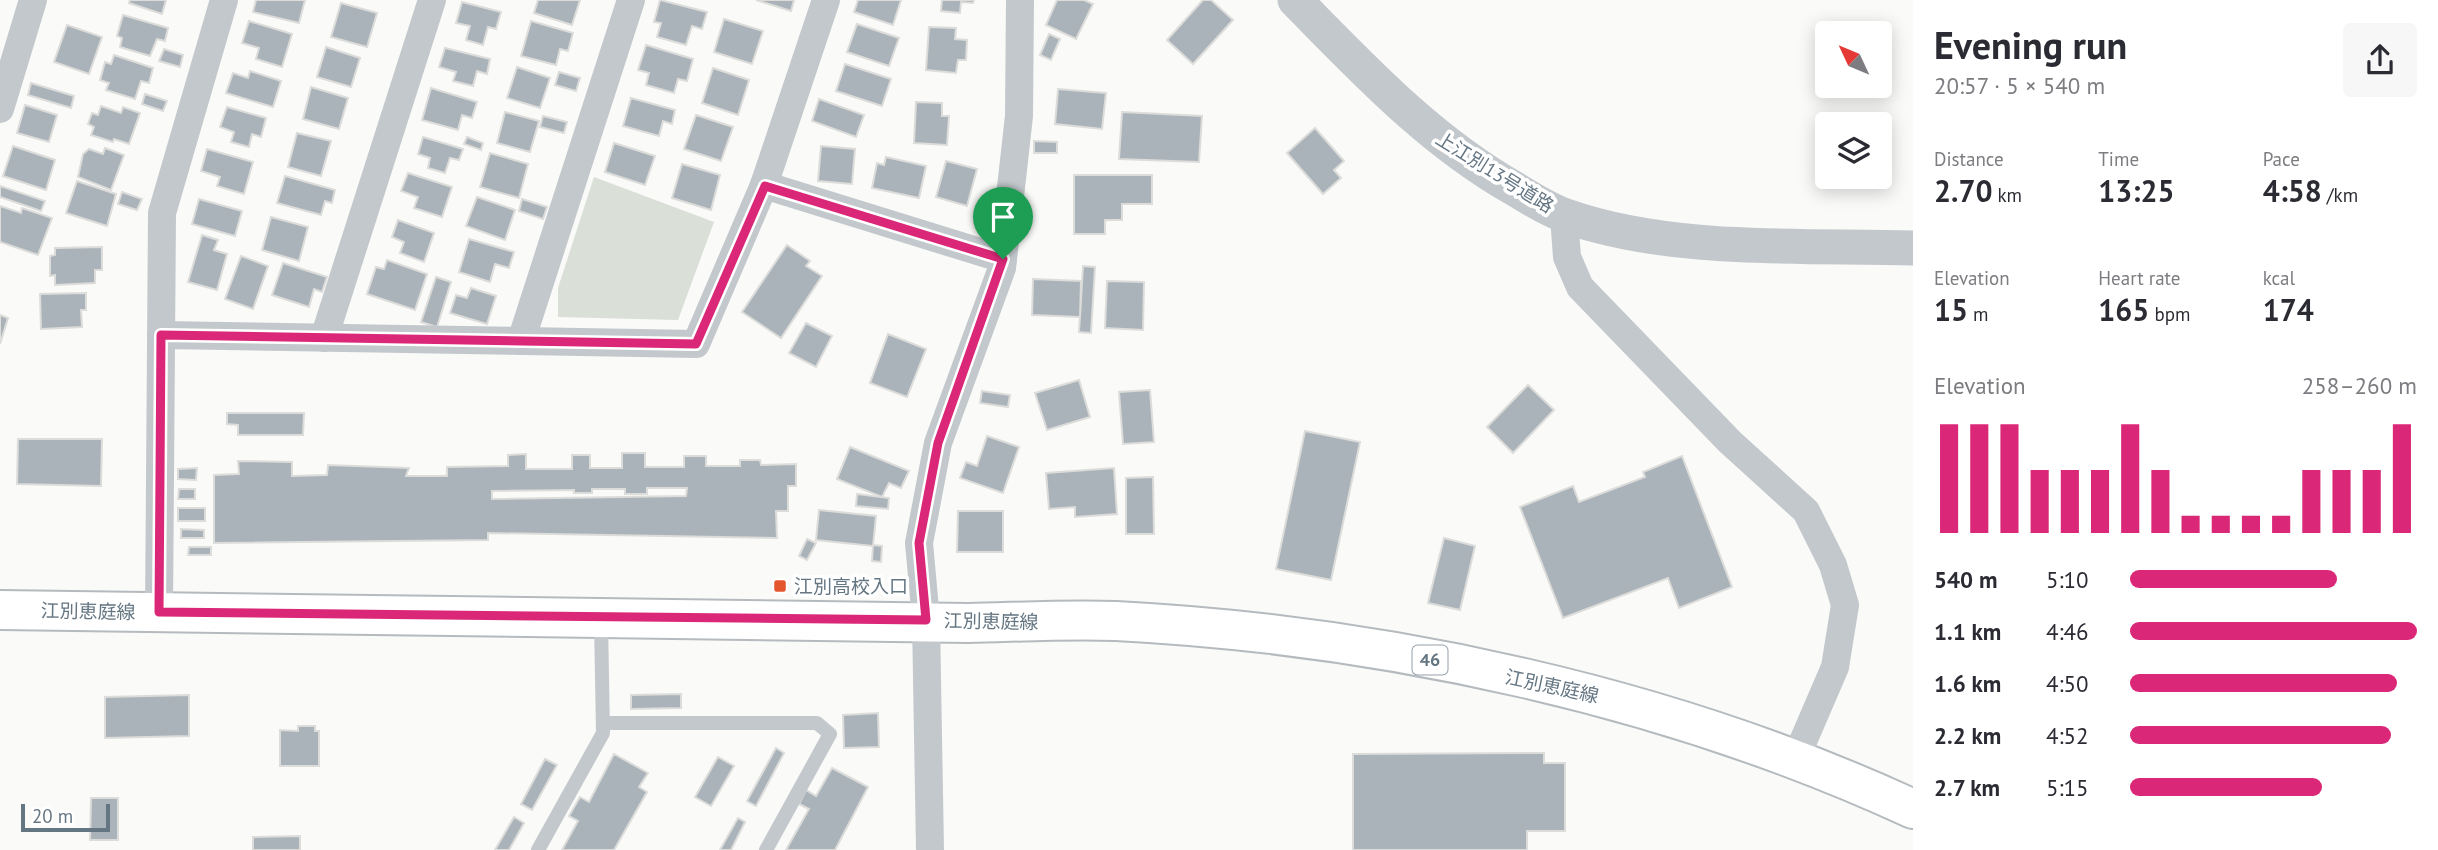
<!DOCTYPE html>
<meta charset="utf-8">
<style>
:root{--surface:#fff;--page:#f7f7f7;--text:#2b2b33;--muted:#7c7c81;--accent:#db2777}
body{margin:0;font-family:"PT Sans","Noto Sans JP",sans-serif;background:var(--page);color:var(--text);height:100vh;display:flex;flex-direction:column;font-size:26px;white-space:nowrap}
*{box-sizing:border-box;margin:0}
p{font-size:23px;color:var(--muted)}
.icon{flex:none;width:38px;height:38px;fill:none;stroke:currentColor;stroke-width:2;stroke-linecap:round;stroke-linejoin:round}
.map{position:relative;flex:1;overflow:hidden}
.drawer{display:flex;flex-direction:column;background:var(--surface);width:525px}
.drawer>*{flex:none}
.needle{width:46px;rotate:314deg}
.fabs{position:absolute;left:1815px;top:21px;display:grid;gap:14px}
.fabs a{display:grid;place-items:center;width:77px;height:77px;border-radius:7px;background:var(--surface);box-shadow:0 4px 18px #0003;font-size:35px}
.scale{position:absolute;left:21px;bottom:18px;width:89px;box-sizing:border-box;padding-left:7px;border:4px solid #657683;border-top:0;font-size:19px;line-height:24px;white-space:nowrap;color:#657683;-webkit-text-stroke:5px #fff;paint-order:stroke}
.pin{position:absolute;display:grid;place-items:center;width:60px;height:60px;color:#fff;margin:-72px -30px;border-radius:50% 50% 50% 0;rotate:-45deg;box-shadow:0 0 7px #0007}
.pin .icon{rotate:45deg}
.round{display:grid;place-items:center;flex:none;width:74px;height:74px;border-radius:7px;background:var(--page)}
.head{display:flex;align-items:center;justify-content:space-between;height:119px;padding:0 21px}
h1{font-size:38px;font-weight:700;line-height:52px}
.figures{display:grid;grid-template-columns:repeat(3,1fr);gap:10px;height:119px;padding:7px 21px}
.figures div{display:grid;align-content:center}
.figures b{font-size:30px;font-weight:700}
.figures small{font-size:19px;font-weight:400}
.figures p{font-size:19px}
.chart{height:196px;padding:14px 21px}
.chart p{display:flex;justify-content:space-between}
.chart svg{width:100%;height:126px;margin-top:7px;stroke:var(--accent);stroke-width:6}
ul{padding:0 21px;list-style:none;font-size:23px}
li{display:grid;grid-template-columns:112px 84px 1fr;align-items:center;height:52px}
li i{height:18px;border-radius:9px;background:var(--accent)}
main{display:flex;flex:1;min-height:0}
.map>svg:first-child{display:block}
</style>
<main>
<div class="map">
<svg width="1913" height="850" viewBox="0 0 1913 850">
<rect width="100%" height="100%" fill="#fafaf8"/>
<path fill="#dadfd7" d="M594,177L714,222L678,320L558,317V288Z"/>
<g fill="#aab3b9" stroke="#dcdcda" stroke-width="2" fill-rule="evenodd">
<path d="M130,0H166L162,14L129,3Z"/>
<path d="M256,0H305L299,23L253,12Z"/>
<path d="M538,0H580L572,25L534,13Z"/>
<path d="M660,0L707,12L702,29L692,26L686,45L657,37L661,23L654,22Z"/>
<path d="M756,0H794L791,11Z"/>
<path d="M858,0H901L893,25L854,12Z"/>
<path d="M942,0H974L973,3L961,2L960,13L941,11Z"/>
<path d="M1057,0H1084L1093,4L1076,39L1046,25Z"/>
<path d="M1203,0H1211L1233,20L1193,64L1167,40Z"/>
<path d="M462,2L501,12L496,29L488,27L483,45L466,40L470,26L456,23Z"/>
<path d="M341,3L377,13L367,47L331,37Z"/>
<path d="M123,15L168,28L165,41L157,39L150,56L120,47L122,38L117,36Z"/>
<path d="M724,19L763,31L752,64L714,52Z"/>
<path d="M249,21L292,34L282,67L256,59L259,48L242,43Z"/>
<path d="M531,21L573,33L568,51L560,49L556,65L521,56Z"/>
<path d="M857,24L899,38L889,66L847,52Z"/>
<path d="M67,25L102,37L89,74L54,62Z"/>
<path d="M929,27L956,28L955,39L967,40L966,60H958L956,73L926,70Z"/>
<path d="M1049,34L1060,39L1051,60L1040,55Z"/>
<path d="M646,45L693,59L687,81L678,79L674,93L646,85L649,73L638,70Z"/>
<path d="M326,47L360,58L351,87L317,77Z"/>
<path d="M445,48L490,59L487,74L477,71L473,86L453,81L456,72L439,67Z"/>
<path d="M164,49L183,55L180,67L159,61Z"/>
<path d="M114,55L153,68L149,83L141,81L135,99L106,90L109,83L100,80L105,62L111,64Z"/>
<path d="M845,64L891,79L882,106L836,91Z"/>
<path d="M517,67L550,78L540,108L507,98Z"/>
<path d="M713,68L749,80L738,115L702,103Z"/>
<path d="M250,71L281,81L273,107L226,93L233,73L248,78Z"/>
<path d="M559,72L580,78L576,91L555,85Z"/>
<path d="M31,83L74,96L71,108L28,95Z"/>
<path d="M311,87L348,98L339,129L303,119Z"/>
<path d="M431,88L477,102L472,118L462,115L458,130L422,120Z"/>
<path d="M1058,89L1106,93L1102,129L1055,124Z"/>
<path d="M145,94L167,101L163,111L142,104Z"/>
<path d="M631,98L675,110L672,124L663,121L659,136L623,126Z"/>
<path d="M819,99L864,115L856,137L812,121Z"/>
<path d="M916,102L942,103V116H949L947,145L914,143Z"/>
<path d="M25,105L57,115L49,142L17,133Z"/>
<path d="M101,106L121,113L123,107L140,113L129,144L114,139L113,142L91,135L94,127L88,124L92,113L98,115Z"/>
<path d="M227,107L266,118L261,137L252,134L249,147L231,142L234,132L220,127Z"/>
<path d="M505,112L539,121L530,152L497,143Z"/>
<path d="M1122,112L1202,116L1199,162L1119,159Z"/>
<path d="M696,115L733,127L721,161L684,149Z"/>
<path d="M543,116L567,122L564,133L540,127Z"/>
<path d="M1315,128L1344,161L1334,170L1341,178L1323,194L1287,153Z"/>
<path d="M297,133L331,141L321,176L288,167Z"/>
<path d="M423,137L463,149L459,160L450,158L445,173L428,168L430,158L418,154Z"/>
<path d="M467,137L483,143L481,150L464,144Z"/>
<path d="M1034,141L1057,142V153H1034Z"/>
<path d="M614,143L655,156L645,185L605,172Z"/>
<path d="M13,146L55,160L46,190L3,176Z"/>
<path d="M821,146L855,149L852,184L818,181Z"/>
<path d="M105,148L124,155L111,190L78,177L83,154L89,149L103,154Z"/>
<path d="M207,149L253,162L244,194L217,186L220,177L201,171Z"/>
<path d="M490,153L528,164L519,198L480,187Z"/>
<path d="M886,157L926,166L919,198L872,188L877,163L884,165Z"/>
<path d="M946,161L977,169L967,206L936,197Z"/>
<path d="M682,164L720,175L711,210L672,198Z"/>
<path d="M408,173L452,187L442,217L414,208L418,197L401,191Z"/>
<path d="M1074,175H1152V204H1122V220H1105V234H1074Z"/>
<path d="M285,176L335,190L332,203L325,201L321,215L277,203Z"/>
<path d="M77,181L116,194L107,226L66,213Z"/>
<path d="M0,186L45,201L41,211L0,197Z"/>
<path d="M122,192L142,199L137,210L118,204Z"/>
<path d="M477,197L515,210L505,240L466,226Z"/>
<path d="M199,199L242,211L235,236L192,224Z"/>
<path d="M522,199L547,207L543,219L519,211Z"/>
<path d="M0,206L21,213L22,208L52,218L38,255L0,242Z"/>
<path d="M271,217L308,227L299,261L262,250Z"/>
<path d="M398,220L434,233L424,262L400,253L404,242L392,237Z"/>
<path d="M202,235L218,240L214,250L227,254L217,290L188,282Z"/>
<path d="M469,239L514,252L509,268L495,264L490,282L459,272Z"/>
<path d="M787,245L810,261L806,266L822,276L781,338L742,312Z"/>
<path d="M102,247V270H95V283L55,285V275L50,276V256L55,255V248Z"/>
<path d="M241,256L268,266L253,309L225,299Z"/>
<path d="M387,260L427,274L415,310L367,294L376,267L384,269Z"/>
<path d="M283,263L327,277L322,292L314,289L309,307L272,295Z"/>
<path d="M1083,266L1095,267L1091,333L1079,332Z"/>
<path d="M436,277L451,282L437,327L421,322Z"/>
<path d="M1033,279L1081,281L1080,317L1032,315Z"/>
<path d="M1107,281L1144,282L1143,330L1105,328Z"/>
<path d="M471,288L496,296L487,324L450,313L456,295L467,298Z"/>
<path d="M86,293V310H81L82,327L41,329L40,294Z"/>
<path d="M0,315L8,318L0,344Z"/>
<path d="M806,323L832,336L816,367L789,353Z"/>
<path d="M888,334L926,349L907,397L870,383Z"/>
<path d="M1079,380L1090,417L1047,430L1035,393Z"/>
<path d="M1528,385L1554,410L1513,453L1487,427Z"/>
<path d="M1150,390L1154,442L1123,444L1119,392Z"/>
<path d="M982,391L1010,395L1008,407L980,403Z"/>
<path d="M227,413H304L303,435H238V425L227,424Z"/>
<path d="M1305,431L1360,442L1331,580L1276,569Z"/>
<path d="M987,436L1019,447L1003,493L960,478L966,462L977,466Z"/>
<path d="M18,439H102L101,486L17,484Z"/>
<path d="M850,447L909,471L901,488L889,483L882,497L837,479Z"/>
<path d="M622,453H645V467H684V456H706V466H740V460H760L761,465L796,464V486H788V511H776L777,538L488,533V540L214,543V475L239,474L238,461L292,462V476L327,475L328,465L409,468L406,476H447V467L508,466V455L526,454V469H572V455H590V468H622ZM647,488H687L686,496L492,499V491L574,490V493H592V489H625V494H647Z"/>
<path d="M1682,456L1732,587L1679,608L1668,578L1563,618L1520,507L1573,486L1579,502L1645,477L1643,472Z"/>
<path d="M197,468L196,480L178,479V469Z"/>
<path d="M1114,468L1117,514L1075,517V507L1049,509L1046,473Z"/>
<path d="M1153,477L1154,534H1126V478Z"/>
<path d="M179,489H195V499H178Z"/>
<path d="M857,494L889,498L888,509L856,506Z"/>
<rect x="178" y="508" width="27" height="13"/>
<path d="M819,510L876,516L873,546L816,540Z"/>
<path d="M958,511H1003V552H957Z"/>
<path d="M181,529L204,530V538H181Z"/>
<path d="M1444,538L1475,546L1460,610L1428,603Z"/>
<path d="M807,539L816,543L807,560L799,556Z"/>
<path d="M873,545L882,546L881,562L872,561Z"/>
<path d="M189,547H211V555H188Z"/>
<path d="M681,694V708L631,709V695Z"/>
<path d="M189,695V736L105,738V697Z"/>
<path d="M878,713L879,747L844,748L843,715Z"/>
<path d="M298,726H315V731H319V766H280V730L298,731Z"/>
<path d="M776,748L784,753L756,806L747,801Z"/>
<path d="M1544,753V763H1565V831H1527V850H1353V754Z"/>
<path d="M614,754L648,773L639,787L647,792L614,850H562L578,821L569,816L580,797L589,802Z"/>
<path d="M718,757L734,766L711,806L695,797Z"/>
<path d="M545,759L557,765L532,810L521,804Z"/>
<path d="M832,768L868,787L835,850H786L809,809L799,804L806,790L816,796Z"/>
<path d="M91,798H118V840H90Z"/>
<path d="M514,817L524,823L509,850H495Z"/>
<path d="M738,818L745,822L731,850H720Z"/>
<path d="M300,836V850H253V837Z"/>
</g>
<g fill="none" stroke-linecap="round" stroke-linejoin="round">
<g stroke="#b5babe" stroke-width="42">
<path id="primary" d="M0,610L968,623C1017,622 1067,619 1116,621C1385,635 1668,696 1913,809"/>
</g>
<g stroke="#c3c8cc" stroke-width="14">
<path d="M603,723H817L830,734L766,850"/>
<path d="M538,850L603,733L601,621"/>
</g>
<g stroke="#c3c8cc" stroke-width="28">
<path d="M0,109L33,0"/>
<path d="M764,185L1003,259"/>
<path d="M1564,216L1567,257L1580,287L1730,442L1806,511L1833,565L1845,605L1835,667L1795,760"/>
<path d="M161,335L696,344L764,185L826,0"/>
<path d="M324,338L432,0"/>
<path d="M521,341L631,0"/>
<path d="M159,612L162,213L224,0"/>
<path d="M930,850L926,620L919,543L938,443L1002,268L1019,116L1020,0"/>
</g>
<path stroke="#c3c8cc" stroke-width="35" d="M1295,0C1364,70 1429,140 1515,189C1531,199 1549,210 1566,216C1671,253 1802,245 1913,248"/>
<use href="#primary" stroke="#fff" stroke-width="38"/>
</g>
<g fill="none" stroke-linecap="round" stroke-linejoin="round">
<g stroke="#fff" stroke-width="14">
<path id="route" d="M765,186L1003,259L938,443L919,543L926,620L159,612L161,335L696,344Z"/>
</g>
<use href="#route" stroke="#db2777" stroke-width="9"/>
</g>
<rect fill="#e4572e" stroke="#fff" stroke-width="2.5" x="773" y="579" width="14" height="14" rx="3.5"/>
<g text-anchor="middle" stroke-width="7" stroke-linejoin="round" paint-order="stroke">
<rect fill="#fff" stroke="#939fa8" stroke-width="2" x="1412.5" y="645.5" width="35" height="29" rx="5"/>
<g font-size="18" font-weight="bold" fill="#657683">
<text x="1430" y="666">46</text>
</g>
<g font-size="19" fill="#657683" stroke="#fff">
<text transform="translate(1495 172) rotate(32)" y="7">上江別13号道路</text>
<text transform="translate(88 611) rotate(1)" y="7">江別恵庭線</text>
<text transform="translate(991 621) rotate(1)" y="7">江別恵庭線</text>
<text transform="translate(1552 686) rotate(12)" y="7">江別恵庭線</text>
</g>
<g font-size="19" fill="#657683" stroke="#fff" text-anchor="start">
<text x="794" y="593">江別高校入口</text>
</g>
</g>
</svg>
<div class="fabs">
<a><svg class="needle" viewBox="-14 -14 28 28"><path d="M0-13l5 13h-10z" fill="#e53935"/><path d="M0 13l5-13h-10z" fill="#7c7c81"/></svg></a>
<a><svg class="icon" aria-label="layers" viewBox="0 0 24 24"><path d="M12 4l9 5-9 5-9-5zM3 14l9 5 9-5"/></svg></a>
</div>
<div class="scale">20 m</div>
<div class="pin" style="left:1003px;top:259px;background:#1e9e55"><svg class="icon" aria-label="arrive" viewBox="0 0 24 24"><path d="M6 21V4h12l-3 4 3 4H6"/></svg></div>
</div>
<section class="drawer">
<div class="head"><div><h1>Evening run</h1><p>20:57 · 5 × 540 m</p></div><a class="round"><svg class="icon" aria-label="share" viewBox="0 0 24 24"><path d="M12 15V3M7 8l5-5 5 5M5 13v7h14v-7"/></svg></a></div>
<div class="figures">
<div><p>Distance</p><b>2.70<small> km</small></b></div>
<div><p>Time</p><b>13:25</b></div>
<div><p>Pace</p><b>4:58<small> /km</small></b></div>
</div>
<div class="figures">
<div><p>Elevation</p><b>15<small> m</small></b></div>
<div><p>Heart rate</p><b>165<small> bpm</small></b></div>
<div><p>kcal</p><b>174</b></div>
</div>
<div class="chart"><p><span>Elevation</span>258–260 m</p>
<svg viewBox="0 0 160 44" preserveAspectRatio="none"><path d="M5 44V6M15 44V6M25 44V6M35 44V22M45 44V22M55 44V22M65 44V6M75 44V22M85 44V38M95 44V38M105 44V38M115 44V38M125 44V22M135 44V22M145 44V22M155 44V6"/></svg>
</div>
<ul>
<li><b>540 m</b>5:10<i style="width:72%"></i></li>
<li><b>1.1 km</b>4:46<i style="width:100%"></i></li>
<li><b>1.6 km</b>4:50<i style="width:93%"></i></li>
<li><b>2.2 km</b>4:52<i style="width:91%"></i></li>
<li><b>2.7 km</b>5:15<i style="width:67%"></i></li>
</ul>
</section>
</main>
